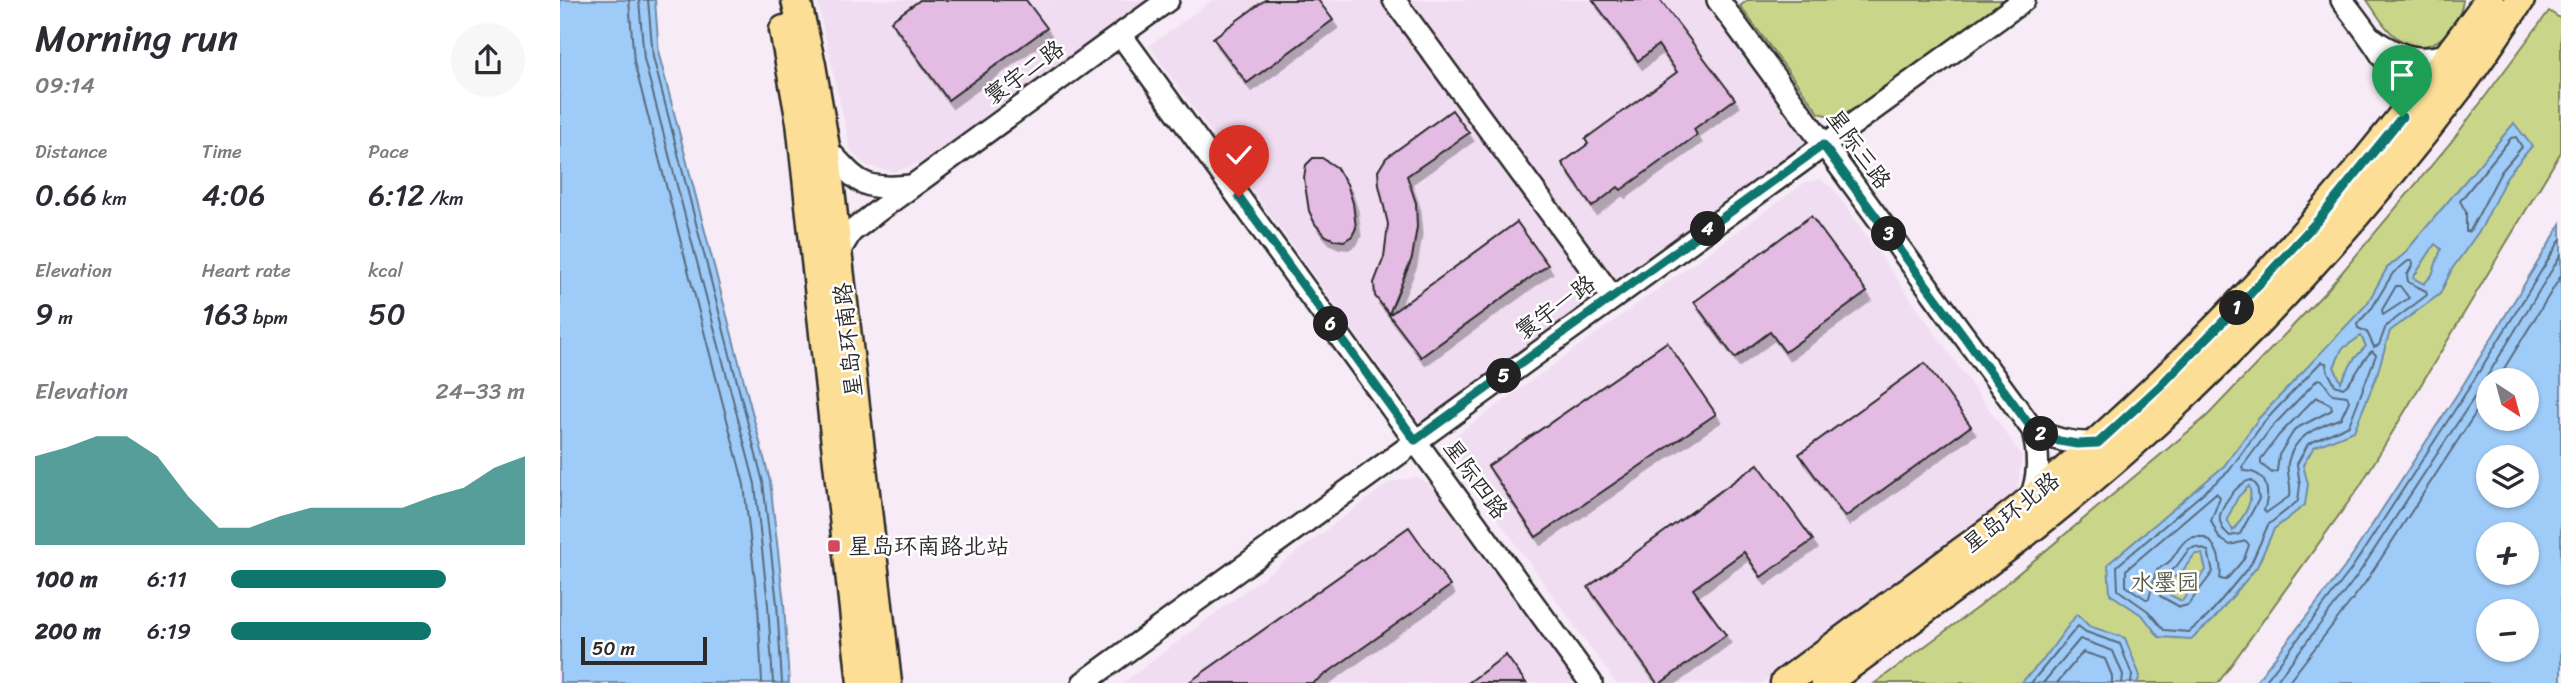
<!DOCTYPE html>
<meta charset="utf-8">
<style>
:root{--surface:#fff;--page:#f7f7f7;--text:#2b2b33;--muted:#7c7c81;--accent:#0f766e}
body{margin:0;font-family:Sriracha,"LXGW WenKai TC",sans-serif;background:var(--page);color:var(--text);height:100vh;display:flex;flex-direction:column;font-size:26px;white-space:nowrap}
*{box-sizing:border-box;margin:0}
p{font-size:23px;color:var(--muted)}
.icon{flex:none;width:38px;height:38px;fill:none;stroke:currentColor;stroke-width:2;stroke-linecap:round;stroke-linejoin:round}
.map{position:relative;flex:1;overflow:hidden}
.drawer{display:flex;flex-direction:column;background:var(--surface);width:560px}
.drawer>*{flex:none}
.needle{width:46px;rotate:144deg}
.controls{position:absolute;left:1916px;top:368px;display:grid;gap:14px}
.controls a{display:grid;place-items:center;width:63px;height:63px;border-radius:50%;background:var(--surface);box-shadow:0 2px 5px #0004;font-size:35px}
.scale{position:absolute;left:21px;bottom:18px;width:126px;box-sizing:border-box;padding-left:7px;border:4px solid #2b2b2b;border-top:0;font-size:19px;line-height:24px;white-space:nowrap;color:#2b2b2b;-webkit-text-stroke:5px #fff;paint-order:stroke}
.pin{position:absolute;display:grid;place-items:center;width:60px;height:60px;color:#fff;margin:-72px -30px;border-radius:50% 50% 50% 0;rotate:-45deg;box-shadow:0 0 7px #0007}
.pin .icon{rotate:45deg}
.km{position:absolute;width:35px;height:35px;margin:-18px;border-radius:50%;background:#222;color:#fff;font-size:19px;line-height:35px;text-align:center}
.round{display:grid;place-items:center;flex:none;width:74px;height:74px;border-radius:37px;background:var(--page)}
.head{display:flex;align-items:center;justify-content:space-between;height:119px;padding:0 35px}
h1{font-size:38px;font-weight:600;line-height:52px}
.stats{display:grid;grid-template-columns:repeat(3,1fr);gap:10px;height:119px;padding:7px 35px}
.stats div{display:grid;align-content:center}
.stats b{font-size:30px;font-weight:600}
.stats small{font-size:19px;font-weight:400}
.stats p{font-size:19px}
.chart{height:196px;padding:14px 35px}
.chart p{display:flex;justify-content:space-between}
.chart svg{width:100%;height:126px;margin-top:7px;fill:var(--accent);opacity:.7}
ul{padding:0 35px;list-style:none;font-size:23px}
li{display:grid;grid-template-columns:112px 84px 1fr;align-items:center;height:52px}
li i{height:18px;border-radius:9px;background:var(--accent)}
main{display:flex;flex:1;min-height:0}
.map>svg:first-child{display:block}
</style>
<main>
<section class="drawer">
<div class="head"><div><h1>Morning run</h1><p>09:14</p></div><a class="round"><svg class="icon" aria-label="share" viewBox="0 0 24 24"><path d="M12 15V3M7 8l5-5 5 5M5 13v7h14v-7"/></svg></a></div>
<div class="stats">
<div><p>Distance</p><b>0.66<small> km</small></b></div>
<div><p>Time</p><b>4:06</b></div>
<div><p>Pace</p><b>6:12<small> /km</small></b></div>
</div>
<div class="stats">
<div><p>Elevation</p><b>9<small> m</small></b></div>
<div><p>Heart rate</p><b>163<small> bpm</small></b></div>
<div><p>kcal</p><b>50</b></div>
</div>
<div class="chart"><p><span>Elevation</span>24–33 m</p>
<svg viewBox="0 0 160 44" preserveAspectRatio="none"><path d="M0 44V13L10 10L20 6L30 6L40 13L50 27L60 38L70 38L80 34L90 31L100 31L110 31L120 31L130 27L140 24L150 17L160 13V44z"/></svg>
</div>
<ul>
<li><b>100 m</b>6:11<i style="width:73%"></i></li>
<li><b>200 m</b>6:19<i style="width:68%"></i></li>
</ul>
</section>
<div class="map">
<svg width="2001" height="683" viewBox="0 0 2001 683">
<defs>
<filter id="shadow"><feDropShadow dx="4.5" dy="8" stdDeviation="0" flood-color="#0004"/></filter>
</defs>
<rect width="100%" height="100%" fill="#f7ebf7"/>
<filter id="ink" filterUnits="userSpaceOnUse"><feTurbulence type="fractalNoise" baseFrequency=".0143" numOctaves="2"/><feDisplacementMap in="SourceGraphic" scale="14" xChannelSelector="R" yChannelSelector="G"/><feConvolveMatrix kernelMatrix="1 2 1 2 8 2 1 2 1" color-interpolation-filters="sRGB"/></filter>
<g filter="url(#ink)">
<g fill="#f1ddf1">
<path d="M257,0H587L366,161L334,172L307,166L291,152Z"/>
<path d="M653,0H824L1040,294L862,426L589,46Z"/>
<path d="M846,0H1149L1250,140L1055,282Z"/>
<path d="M1260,179L1274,190L1462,456L1457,495L1202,683H1056L916,489L894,455L895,436L1246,182Z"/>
<path d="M856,477L870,484L1016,683H563L830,482Z"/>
</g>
<g fill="#c9d68a" stroke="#7a805a" stroke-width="2">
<path d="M1188,0H1453L1286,121L1259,113L1180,6Z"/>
<path d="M1807,0H1903C1900,28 1872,58 1842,41C1827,33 1817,14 1807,0Z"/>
<path d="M1989,11L2001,19V152L1800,486L1658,683H1315L1418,607L1647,416L1768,289L1892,141Z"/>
</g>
<g fill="#9ecbf8" stroke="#708ba6" stroke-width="2" fill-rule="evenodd">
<path d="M0,0H95L99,55L210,481L224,604L229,683H0Z"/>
<path d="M1954,123L1972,146L1947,176L1922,227L1892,269L1880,294L1830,331L1816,378L1794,431L1754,447L1743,465L1748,484L1745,505L1714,529L1697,567L1653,620L1631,639L1599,637L1583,616L1550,594L1548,564L1664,466L1699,418L1807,304L1827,268L1843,255ZM1875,244L1881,249L1872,275L1864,284L1853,278ZM1801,336L1806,346L1794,359L1781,382L1774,367L1782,349ZM1689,486C1695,502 1682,518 1673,531L1667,519L1678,497ZM1635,554H1642L1646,570L1622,601L1606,593L1608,581L1621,573Z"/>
<path d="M2001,224V683H1695L1784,568L1903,385ZM1928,380H1967V418H1928ZM1928,457H1967V495H1928ZM1928,534H1967V572H1928ZM1928,611H1967V649H1928Z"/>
<path d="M1517,614L1529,626L1565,638L1580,676L1577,683H1461L1483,660Z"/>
</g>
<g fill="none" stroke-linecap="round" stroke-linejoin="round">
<g stroke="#596b7d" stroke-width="2">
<path d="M69,0L74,62L184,485L198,606L202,683"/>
<path d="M79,0L84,59L195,484L208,605L213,683"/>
<path d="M88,0L93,57L203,482L217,604L222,683"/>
<path d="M1956,137L1962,147L1941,172L1910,231L1906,232V212L1900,201L1951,138Z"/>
<path d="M1848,261H1852L1853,264L1847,275L1848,282L1866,291L1867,295L1826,326L1819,345L1814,347L1807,332L1798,328L1797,324L1812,308L1833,273Z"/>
<path d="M1836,286H1840L1849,298L1823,315L1822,310Z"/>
<path d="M1812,351L1816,355L1789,425L1748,444L1737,464L1740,485L1738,501L1708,525L1691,564L1648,616L1629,632L1604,630L1588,611L1558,590L1557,566L1669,471L1704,422L1761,362L1766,363L1767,370L1775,385L1783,388C1796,380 1800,361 1812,351Z"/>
<path d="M1758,379L1762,380L1772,394L1787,396L1789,401L1781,418C1759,427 1733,435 1728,463C1726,473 1732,484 1730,496L1706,513L1704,510C1711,490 1707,472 1684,471L1682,467L1711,428Z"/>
<path d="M1937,380L2001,276"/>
<path d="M1756,397L1771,405L1772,410L1735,429L1719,455L1717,471L1712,473L1701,464V459L1719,435Z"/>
<path d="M1691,480L1697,486L1699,499L1680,534L1670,536C1666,533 1661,527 1660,521C1658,508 1678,482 1691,480Z"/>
<path d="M1656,493L1660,497L1651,521L1659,538L1670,545L1686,541L1689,545L1684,559L1666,580L1660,579C1663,560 1654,528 1628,539C1619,544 1617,554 1610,561C1606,565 1600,567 1596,571L1589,599H1586L1566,586V570Z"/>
<path d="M1636,547L1648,551L1653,572L1628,605L1620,607L1600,596L1601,579L1616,567L1629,549Z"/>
<path d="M1471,683L1518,626L1526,632L1560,644L1572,675L1571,683"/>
<path d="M1483,683L1520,639L1553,651L1563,675L1562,683"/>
<path d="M1497,683L1523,652L1545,659L1552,676V683"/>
<path d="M1704,683L1790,571L1909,388L2001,239"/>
<path d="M1715,683L1797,576L1917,393L2001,255"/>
<path d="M1728,683L1805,583L1928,394"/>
</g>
</g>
<g fill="#e3bbe3" stroke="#2b2b2b" stroke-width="2" filter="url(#shadow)">
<path d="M360,0H466L487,28L388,100L331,21Z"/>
<path d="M705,0H758L773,20L687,83L653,38Z"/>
<path d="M1033,0H1100L1175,99L1134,129L1137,135L1061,190L1058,187L1032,207L1002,163L1028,144L1025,139L1117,72L1098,45L1078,61Z"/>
<path d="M892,110L909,133L847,176L856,203L857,227L852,258L829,314L815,296L814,283L824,257L828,224L819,185L818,171L826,158Z"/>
<path d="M753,158H762L776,167L787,184L793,203L796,228L792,236L784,241L775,240L766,236L755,224L749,211L744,178L746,165Z"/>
<path d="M1251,216L1307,292L1225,352L1210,332L1175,358L1134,302Z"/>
<path d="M957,222L988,265L861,357L829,315Z"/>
<path d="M1107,342L1156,414L976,537L928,466Z"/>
<path d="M1365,363L1411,426L1285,517L1239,454Z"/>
<path d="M1198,464L1253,540L1201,577L1184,552L1133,589L1166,635L1101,683H1097L1028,587Z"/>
<path d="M849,527L890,586L753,683H628Z"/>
<path d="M946,655L966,683H908Z"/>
</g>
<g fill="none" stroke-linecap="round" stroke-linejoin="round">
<g stroke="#2b2b2b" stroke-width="26">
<g id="minor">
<path d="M834,0L1053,298"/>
<path d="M1158,0L1473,430C1479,456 1480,475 1470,500"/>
<path d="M1782,0C1801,26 1851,85 1842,117"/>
<path d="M561,35L1031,683"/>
<path d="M1813,39C1837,57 1864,65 1892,52"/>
<path d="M265,147C299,182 299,191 351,186"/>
<path d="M278,253L291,232L318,211L608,0"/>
<path d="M1473,430C1496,440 1513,444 1538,443"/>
<path d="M523,683L1464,0"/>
</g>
</g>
<g stroke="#2b2b2b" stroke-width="33">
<g id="major">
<path d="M236,0L251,65L265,147L327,683"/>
<path d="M224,30L241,122L302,683"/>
<path d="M1225,683C1279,643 1333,603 1387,563C1415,542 1445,522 1472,499C1646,353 1798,185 1929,0"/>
<path d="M1265,683C1378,599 1494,517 1597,421C1706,320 1806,209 1896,91C1919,62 1938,30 1960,0"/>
</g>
</g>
<use href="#minor" stroke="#fff" stroke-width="21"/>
<use href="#major" stroke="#fcde96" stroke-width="28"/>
</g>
</g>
<g fill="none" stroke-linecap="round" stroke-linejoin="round" filter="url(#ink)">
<g stroke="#fff" stroke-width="14">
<path id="route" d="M679,197L855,440L1263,145L1473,430L1499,441L1517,444L1538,443L1600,386L1690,294L1760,218L1842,117"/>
</g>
<use href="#route" stroke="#0f766e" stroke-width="9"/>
</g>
<rect fill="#d1495b" stroke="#fff" stroke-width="2.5" x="267" y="539" width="14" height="14" rx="3.5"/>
<g text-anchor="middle" stroke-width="5" stroke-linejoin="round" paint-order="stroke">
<g font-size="23" fill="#2b2b2b" stroke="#fff">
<text transform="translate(464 72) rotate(-36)" y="8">寰宇二路</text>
<text transform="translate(1299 149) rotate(54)" y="8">星际三路</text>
<text transform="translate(995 307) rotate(-36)" y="8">寰宇一路</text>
<text transform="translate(288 340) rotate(-96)" y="8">星岛环南路</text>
<text transform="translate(916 479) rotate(54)" y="8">星际四路</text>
<text transform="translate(1451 512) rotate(-38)" y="8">星岛环北路</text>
</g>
<g font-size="23" fill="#2b2b2b" stroke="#fff" text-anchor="start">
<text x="288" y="554">星岛环南路北站</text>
</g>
<g font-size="23" fill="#5a5e48" stroke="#fff">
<text x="1605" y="590">水墨园</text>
</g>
</g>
</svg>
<div class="controls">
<a><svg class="needle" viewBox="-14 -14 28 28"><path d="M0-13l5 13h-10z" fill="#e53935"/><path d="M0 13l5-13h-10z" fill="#7c7c81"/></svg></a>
<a><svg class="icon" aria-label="layers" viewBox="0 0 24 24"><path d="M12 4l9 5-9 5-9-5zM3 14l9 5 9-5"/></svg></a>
<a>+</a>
<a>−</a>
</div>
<div class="scale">50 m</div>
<div class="pin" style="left:1842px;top:117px;background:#1e9e55"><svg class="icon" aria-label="arrive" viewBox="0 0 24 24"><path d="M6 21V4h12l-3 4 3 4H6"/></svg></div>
<div class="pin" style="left:679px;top:197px;background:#d93025"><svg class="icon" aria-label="check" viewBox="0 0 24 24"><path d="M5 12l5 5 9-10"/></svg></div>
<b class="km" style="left:1677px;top:308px">1</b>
<b class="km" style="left:1481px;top:434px">2</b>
<b class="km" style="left:1329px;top:234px">3</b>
<b class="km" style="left:1148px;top:229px">4</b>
<b class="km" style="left:944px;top:376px">5</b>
<b class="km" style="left:771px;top:324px">6</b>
</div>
</main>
